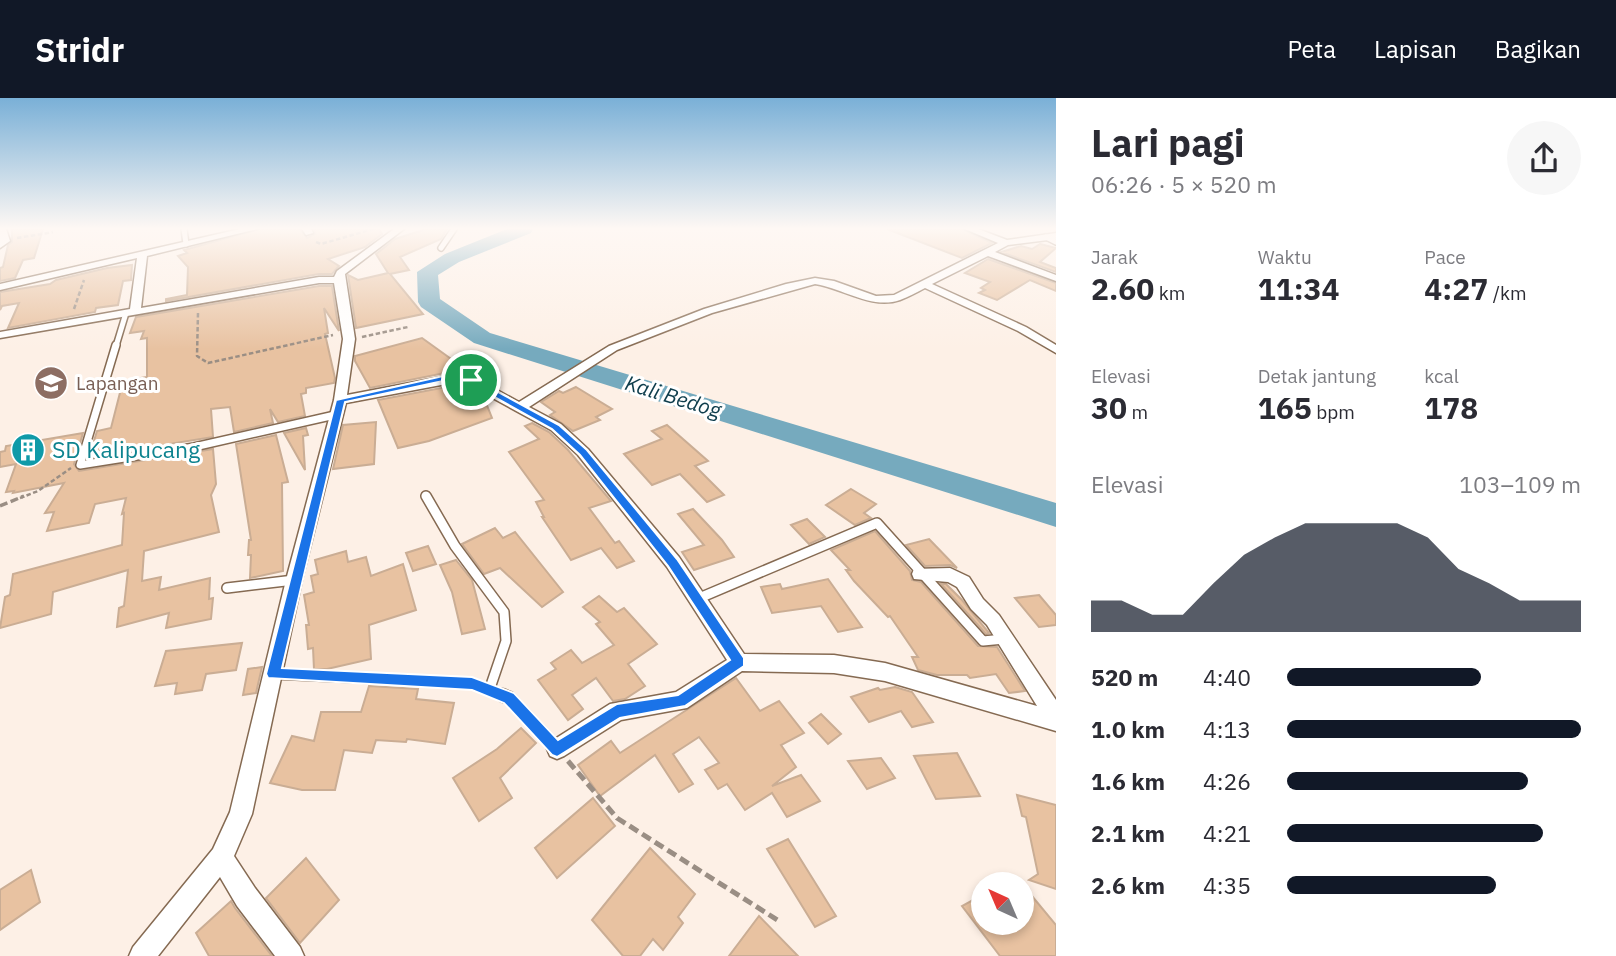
<!DOCTYPE html>
<html lang="id">
<meta charset="utf-8">
<style>
:root{--surface:#fff;--page:#f7f7f7;--text:#2b2b33;--muted:#7c7c81;--accent:#111827}
body{margin:0;font-family:"IBM Plex Sans",sans-serif;background:var(--page);color:var(--text);height:100vh;display:flex;flex-direction:column;font-size:26px;white-space:nowrap}
*{box-sizing:border-box;margin:0}
p{font-size:23px;color:var(--muted)}
.icon{flex:none;width:38px;height:38px;fill:none;stroke:currentColor;stroke-width:2;stroke-linecap:round;stroke-linejoin:round}
.map{position:relative;flex:1;overflow:hidden}
.details{display:flex;flex-direction:column;background:var(--surface);width:560px}
.details>*{flex:none}
.needle{width:46px;rotate:316deg}
.tools{position:absolute;left:971px;top:774px;display:grid;gap:14px}
.tools a{display:grid;place-items:center;width:63px;height:63px;border-radius:50%;background:var(--surface);box-shadow:0 4px 10px #0003;font-size:35px}
.pin{position:absolute;display:grid;place-items:center;width:60px;height:60px;color:#fff;margin:-30px;border:4px solid #fff;border-radius:50%;box-shadow:0 2px 7px #0007}
.round{display:grid;place-items:center;flex:none;width:74px;height:74px;border-radius:37px;background:var(--page)}
.summary{display:flex;align-items:center;justify-content:space-between;height:119px;padding:0 35px}
h1{font-size:38px;font-weight:700;line-height:52px}
.figures{display:grid;grid-template-columns:repeat(3,1fr);gap:10px;height:119px;padding:7px 35px}
.figures div{display:grid;align-content:center}
.figures b{font-size:30px;font-weight:700}
.figures small{font-size:19px;font-weight:400}
.figures p{font-size:19px}
.chart{height:196px;padding:14px 35px}
.chart p{display:flex;justify-content:space-between}
.chart svg{width:100%;height:126px;margin-top:7px;fill:var(--accent);opacity:.7}
ul{padding:0 35px;list-style:none;font-size:23px}
li{display:grid;grid-template-columns:112px 84px 1fr;align-items:center;height:52px}
li i{height:18px;border-radius:9px;background:var(--accent)}
header{display:flex;align-items:center;gap:42px;box-sizing:border-box;height:98px;padding:0 35px;background:var(--accent);color:#fff}
header strong{font-size:33px}
nav{display:flex;gap:38px;margin-inline-start:auto;font-size:24px}
main{display:flex;flex:1;min-height:0}
.map>svg:first-child{display:block}
</style>
<header>
<strong>Stridr</strong>
<nav><a>Peta</a><a>Lapisan</a><a>Bagikan</a></nav>
</header>
<main>
<div class="map">
<svg width="1056" height="858" viewBox="0 0 1056 858">
<rect width="100%" height="100%" fill="#fdf0e6"/>
<g fill="none" stroke-linecap="round" stroke-linejoin="round">
<path fill="#76aabe" fill-rule="evenodd" d="M507,131H533L531,135L459,164L438,177L440,201L490,235L1056,405V429L474,245L421,209L418,204L417,174L445,156Z"/>
</g>
<g fill="#e8c2a1" stroke="#caad94" stroke-width="2">
<path d="M12,131H43L34,160L23,162L15,180L0,183V170L3,169L8,147L12,144Z"/>
<path d="M259,131H300L307,140L315,136L314,131H379L382,136L365,149L328,161L339,168L332,176H319L166,203V201L187,197L188,169L178,158L187,155L184,152Z"/>
<path d="M426,131H447L441,141L400,159L409,172L390,176L423,216L356,230L348,177L358,182L388,175L376,156L395,141Z"/>
<path d="M887,131H962L992,145L962,160Z"/>
<path d="M1040,146L1056,150L1040,164L1056,170V174L1001,154L1021,148L1032,151Z"/>
<path d="M988,161L1056,185V193L1030,182L997,202L979,195L985,192L981,190L990,184L965,175Z"/>
<path d="M132,167L131,182L123,183L118,207L96,210L95,214L8,230L19,205L2,208L0,212V194L50,186L56,182L107,170Z"/>
<path d="M319,188H332L339,233L324,210L328,235L325,236L335,280L334,285L306,290V295L301,296L305,318L278,324L270,311L273,325L234,334L230,309L211,311L213,339L89,359L97,333L111,330L123,283L147,279V240L141,241L144,233L130,235L136,219Z"/>
<path d="M422,240L465,271L370,290L355,263V258Z"/>
<path d="M457,287L461,288L473,304L484,300L492,320L429,343L398,350L378,302Z"/>
<path d="M576,289L612,311L596,319L600,322L573,333L550,317L555,314L541,304L559,293L563,295Z"/>
<path d="M376,324L374,366L333,371L343,327Z"/>
<path d="M532,325L549,334L568,352L611,403L589,410L615,445L619,443L634,463L617,470L601,450L571,462L542,419H544L536,404L544,402L509,354L539,341L525,328Z"/>
<path d="M667,327L708,363L695,368L724,397L707,404L680,376L652,387L624,356L662,341L652,333Z"/>
<path d="M306,330L308,337L303,338L305,372L284,335Z"/>
<path d="M83,335L74,366L79,373L213,351L216,386L211,397L219,434L144,453L142,483L161,479L159,492L210,480L209,501L213,500L211,521L166,530L169,515L117,529L119,510L124,508L128,472L53,494L51,516L0,530L5,499L10,497L13,476L122,447L124,415L122,416L126,400L95,406L89,425L47,433L54,414L45,415L64,385L13,395L14,393L6,394L16,366L0,369V354L5,353L6,348Z"/>
<path d="M276,337L288,384L282,385L283,473L250,480L251,457H248L249,442H251L236,346Z"/>
<path d="M851,391L876,406L864,415L871,420L855,427L826,407Z"/>
<path d="M693,411L722,442L734,459L694,472L682,454L704,447L678,416Z"/>
<path d="M807,421L825,439L809,446L791,427Z"/>
<path d="M495,430L503,440L515,434L563,494L542,509L500,470L484,476L462,446Z"/>
<path d="M875,433L910,473L912,482L921,484L978,548L997,549L1025,593L1009,595L996,576L970,580L967,577H937L918,572L912,559H918L890,518L888,519L854,483L846,472H850L831,452Z"/>
<path d="M929,441L957,470L950,467L925,468L906,447Z"/>
<path d="M428,448L436,466L413,473L406,455Z"/>
<path d="M346,453L348,464L366,459L371,478L403,466L416,512L369,527L371,561L327,571H314L313,550L308,551L306,527H309L304,497L314,494L311,478L318,476L315,462Z"/>
<path d="M456,462L472,482L485,531L462,536L452,494L440,467Z"/>
<path d="M828,481L862,529L838,534L821,508L772,515L761,489L780,486L782,491Z"/>
<path d="M941,486H946L962,502L989,535L986,536Z"/>
<path d="M1039,497L1056,517V527L1039,529L1015,500Z"/>
<path d="M599,498L617,514L624,510L657,546L628,566L645,588L625,601L613,603L596,580L572,597L583,611L568,622L538,582L556,571L551,565L571,552L582,565L614,547L596,526L600,524L583,509Z"/>
<path d="M242,545L236,572L206,576L202,592L175,596L177,585L155,588L166,553Z"/>
<path d="M262,569L256,595L243,597L248,571Z"/>
<path d="M736,580L760,613L779,603L804,635L781,647L796,669L772,688L801,677L820,703L787,719L772,695L745,712L727,686L718,691L705,672L719,665L699,639L673,656L693,686L679,694L655,657L600,698L578,667L611,643L620,655Z"/>
<path d="M369,588L418,591L416,601L454,605L445,646L407,641L406,644L376,642L372,655L344,652L335,692H302L270,685L292,638L314,643L321,614H361Z"/>
<path d="M895,589L912,594L933,624L912,629L901,613L869,624L851,599L878,590L880,592Z"/>
<path d="M821,616L841,636L828,646L809,625Z"/>
<path d="M521,630L536,645L500,680L512,700L479,723L453,680L497,651Z"/>
<path d="M957,655L980,698L936,701L914,658Z"/>
<path d="M881,660L895,680L867,691L848,663Z"/>
<path d="M1017,697L1056,707V791L1029,782L1038,776L1026,719L1022,718Z"/>
<path d="M593,700L615,728L557,780L535,750Z"/>
<path d="M788,741L836,818L815,829L767,751Z"/>
<path d="M650,750L695,796L678,819L683,825L663,852L653,841L640,858H623L592,822Z"/>
<path d="M306,760L339,802L300,845L266,800Z"/>
<path d="M31,772L40,804L0,832V792Z"/>
<path d="M1022,786L1056,827V858H1000L962,808L984,796V824H1022Z"/>
<path d="M231,803L235,810L272,858H209L196,835Z"/>
<path d="M759,818L798,858H729Z"/>
</g>
<g fill="none" stroke-linecap="round" stroke-linejoin="round">
<g stroke="#856a52" stroke-width="8">
<g id="service-far3">
<path d="M184,131L186,146"/>
<path d="M1046,139L1056,144"/>
<path d="M441,150L454,131"/>
<path d="M116,248L126,215"/>
</g>
</g>
<g stroke="#856a52" stroke-width="10">
<path id="service-far2" d="M116,247L80,367L194,349L335,317"/>
</g>
<g stroke="#856a52" stroke-width="12">
<g id="service-far1">
<path d="M426,398L455,448L504,514L506,543L490,590"/>
<path d="M227,490L294,482"/>
<path d="M697,501L877,425L983,543L1004,541"/>
<path d="M273,576L472,585L506,599"/>
</g>
</g>
<g stroke="#856a52" stroke-width="15">
<path id="service" d="M502,597L509,600L557,651"/>
</g>
<g stroke="#856a52" stroke-width="3">
<g id="minor">
<path d="M0,131H6L10,143L0,150Z"/>
<path d="M240,131H257L147,158L141,210L319,179H334L337,173L394,131H404L345,176L355,241L347,297L457,276L475,280L519,304L609,248L704,211L786,186L815,180L834,183L876,198L894,197L998,145L965,131H978L1007,142L1056,135V141L1008,147L995,154L1056,177V183L988,158L932,186L1026,229L1056,247V255L1018,233L925,190C917,194 908,199 900,202C872,212 842,190 815,186L712,215L617,252L529,309L561,326L588,351L679,459L744,556L834,557L885,565L1037,608L987,527L971,511L957,489L948,484L914,481L912,476L914,471L950,470L969,479L983,501L999,517L1056,602V633L885,583L834,575L742,573L687,610L621,622L564,658L557,661L550,658L547,651L550,644L610,606L676,594L727,562L667,469L578,357L551,332L467,286L457,284L346,305L302,482L252,716L234,758L255,790L300,849L304,858H275L237,808L220,779L158,858H129L133,849L213,751L230,714L286,482L334,302L343,241L334,185H319L0,240V234L130,211L137,160L0,192V186Z"/>
<path d="M302,131H311L313,135L306,137Z"/>
</g>
</g>
<g stroke="#9a8e84" stroke-width="2.5" stroke-dasharray="4.5 2.5" stroke-linecap="butt">
<path d="M17,140L53,134"/>
<path d="M316,144L321,146L373,131"/>
<path d="M74,211L84,182"/>
<path d="M198,215L197,258L208,265L333,237"/>
<path d="M362,239L408,229"/>
<path d="M20,400L38,393L71,370"/>
</g>
<path stroke="#9a8e84" stroke-width="3.5" stroke-dasharray="8 3.5" stroke-linecap="butt" d="M0,408L24,398"/>
<path stroke="#9a8e84" stroke-width="5" stroke-dasharray="10 5" stroke-linecap="butt" d="M568,663L617,720L779,823"/>
<use href="#service-far3" stroke="#fff" stroke-width="5"/>
<use href="#service-far2" stroke="#fff" stroke-width="7"/>
<use href="#service-far1" stroke="#fff" stroke-width="9"/>
<use href="#service" stroke="#fff" stroke-width="11"/>
<use href="#minor" fill="#fff" fill-rule="evenodd"/>
</g>
<linearGradient id="sky" x2="0" y2="1"><stop stop-color="#7ab0d7"/><stop offset="0.52" stop-color="#fef8f4"/><stop offset="1" stop-color="#fef8f4" stop-opacity="0"/></linearGradient>
<rect width="1056" height="251" fill="url(#sky)"/>
<path fill="#1a73e8" stroke="#fff" stroke-width="2" fill-rule="evenodd" d="M443,278L474,281L559,327L587,352L677,461L744,560V568L685,608L620,620L557,659L552,657L504,605L472,592L268,580L266,576L336,302ZM443,283L469,285L552,331L580,357L668,468L730,562L678,597L617,606L558,642L514,595L472,579L282,570L345,304Z"/>
<defs>
<g id="school-disc" transform="scale(1.75)"><circle r="9.5" fill="#8d6e63" stroke="#fff"/><path d="M0-5L7-2L0 1L-7-2ZM-4 1L0 2.5L4 1V4Q0 6-4 4Z" fill="#fff"/></g>
<g id="building-disc" transform="scale(1.75)"><circle r="9.5" fill="#0f9aa8" stroke="#fff"/><path d="M-4-6H4V6H1V3H-1V6H-4ZM-2.5-4.3h1.7v1.8h-1.7ZM.8-4.3h1.7v1.8H.8ZM-2.5-1h1.7V.8h-1.7ZM.8-1h1.7V.8H.8Z" fill="#fff"/></g>
</defs>
<g fill-rule="evenodd">
<use href="#school-disc" x="51" y="285"/>
<use href="#building-disc" x="28" y="352"/>
</g>
<g text-anchor="middle" stroke-width="6" stroke-linejoin="round" paint-order="stroke">
<g font-size="19" fill="#785e54" stroke="#fff" text-anchor="start">
<text x="76" y="292">Lapangan</text>
</g>
<g font-size="21" font-style="italic" fill="#0e3d4c" stroke="#fff">
<text transform="translate(673 299) rotate(17)" y="7">Kali Bedog</text>
</g>
<g font-size="23" fill="#0d838f" stroke="#fff" text-anchor="start">
<text x="52" y="360">SD Kalipucang</text>
</g>
</g>
</svg>
<div class="tools">
<a><svg class="needle" viewBox="-14 -14 28 28"><path d="M0-13l5 13h-10z" fill="#e53935"/><path d="M0 13l5-13h-10z" fill="#7c7c81"/></svg></a>
</div>
<div class="pin" style="left:471px;top:282px;background:#1e9e55"><svg class="icon" aria-label="arrive" viewBox="0 0 24 24"><path d="M6 21V4h12l-3 4 3 4H6"/></svg></div>
</div>
<section class="details">
<div class="summary"><div><h1>Lari pagi</h1><p>06:26 · 5 × 520 m</p></div><a class="round"><svg class="icon" aria-label="share" viewBox="0 0 24 24"><path d="M12 15V3M7 8l5-5 5 5M5 13v7h14v-7"/></svg></a></div>
<div class="figures">
<div><p>Jarak</p><b>2.60<small> km</small></b></div>
<div><p>Waktu</p><b>11:34</b></div>
<div><p>Pace</p><b>4:27<small> /km</small></b></div>
</div>
<div class="figures">
<div><p>Elevasi</p><b>30<small> m</small></b></div>
<div><p>Detak jantung</p><b>165<small> bpm</small></b></div>
<div><p>kcal</p><b>178</b></div>
</div>
<div class="chart"><p><span>Elevasi</span>103–109 m</p>
<svg viewBox="0 0 160 44" preserveAspectRatio="none"><path d="M0 44V33L10 33L20 38L30 38L40 27L50 17L60 11L70 6L80 6L90 6L100 6L110 11L120 22L130 27L140 33L150 33L160 33V44z"/></svg>
</div>
<ul>
<li><b>520 m</b>4:40<i style="width:66%"></i></li>
<li><b>1.0 km</b>4:13<i style="width:100%"></i></li>
<li><b>1.6 km</b>4:26<i style="width:82%"></i></li>
<li><b>2.1 km</b>4:21<i style="width:87%"></i></li>
<li><b>2.6 km</b>4:35<i style="width:71%"></i></li>
</ul>
</section>
</main>
